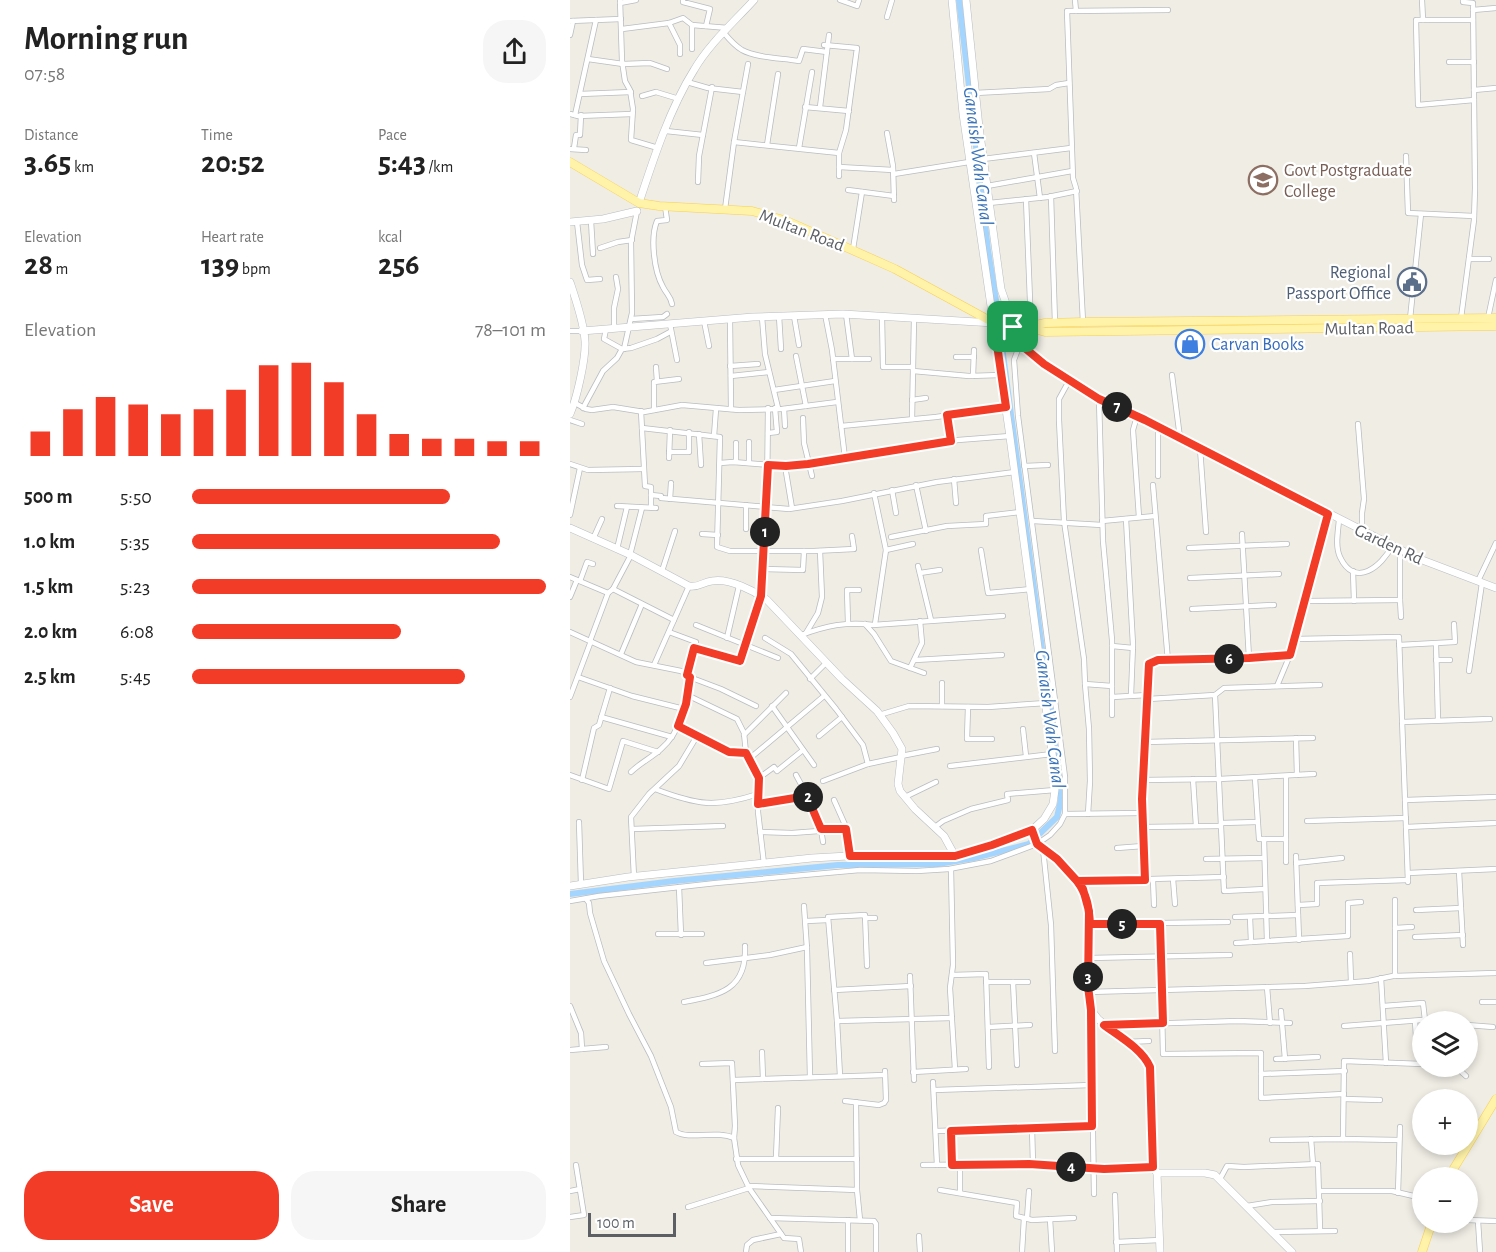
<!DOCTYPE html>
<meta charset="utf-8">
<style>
:root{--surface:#fff;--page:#f6f6f6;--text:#222;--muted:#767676;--accent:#f23c27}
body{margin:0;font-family:"Alegreya Sans",sans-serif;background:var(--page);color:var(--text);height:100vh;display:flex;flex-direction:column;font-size:22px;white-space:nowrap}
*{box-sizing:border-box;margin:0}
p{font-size:20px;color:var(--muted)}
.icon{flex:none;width:33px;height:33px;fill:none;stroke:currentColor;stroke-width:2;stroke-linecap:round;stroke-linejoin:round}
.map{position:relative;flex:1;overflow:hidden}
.sheet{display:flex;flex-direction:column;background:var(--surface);width:570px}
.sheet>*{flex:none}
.tools{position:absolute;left:842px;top:1011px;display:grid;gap:12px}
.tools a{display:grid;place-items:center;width:66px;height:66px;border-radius:50%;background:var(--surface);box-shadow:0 3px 9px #0003;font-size:30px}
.scale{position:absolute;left:18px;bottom:15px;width:88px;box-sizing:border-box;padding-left:6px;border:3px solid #5c6065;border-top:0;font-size:16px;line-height:21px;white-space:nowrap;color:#5c6065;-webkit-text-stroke:4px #fff;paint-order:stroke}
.pin{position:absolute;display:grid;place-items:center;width:51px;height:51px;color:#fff;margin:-26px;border-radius:12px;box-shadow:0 3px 9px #0006}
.km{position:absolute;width:30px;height:30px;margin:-15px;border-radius:50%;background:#222;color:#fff;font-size:16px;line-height:30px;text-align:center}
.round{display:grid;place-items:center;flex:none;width:63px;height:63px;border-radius:24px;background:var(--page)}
.summary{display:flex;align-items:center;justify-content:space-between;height:102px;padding:0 24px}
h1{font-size:33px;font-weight:700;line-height:45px}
.metrics{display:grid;grid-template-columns:repeat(3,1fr);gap:9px;height:102px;padding:6px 24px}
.metrics div{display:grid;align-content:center}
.metrics b{font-size:30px;font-weight:700}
.metrics small{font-size:16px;font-weight:400}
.metrics p{font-size:16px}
.chart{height:168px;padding:12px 24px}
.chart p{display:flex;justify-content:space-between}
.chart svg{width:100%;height:108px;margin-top:6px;stroke:var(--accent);stroke-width:6}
.action{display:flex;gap:12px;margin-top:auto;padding:12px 24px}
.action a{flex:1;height:69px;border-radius:24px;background:var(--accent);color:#fff;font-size:24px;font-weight:700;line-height:69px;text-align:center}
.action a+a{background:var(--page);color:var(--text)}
ul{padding:0 24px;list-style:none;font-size:20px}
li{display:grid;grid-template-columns:96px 72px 1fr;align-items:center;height:45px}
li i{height:15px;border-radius:8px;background:var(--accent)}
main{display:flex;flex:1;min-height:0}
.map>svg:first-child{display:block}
</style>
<main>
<section class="sheet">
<div class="summary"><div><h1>Morning run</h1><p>07:58</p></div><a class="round"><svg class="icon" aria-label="share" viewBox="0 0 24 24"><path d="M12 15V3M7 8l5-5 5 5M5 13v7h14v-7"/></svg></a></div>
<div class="metrics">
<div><p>Distance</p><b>3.65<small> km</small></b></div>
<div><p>Time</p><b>20:52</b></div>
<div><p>Pace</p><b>5:43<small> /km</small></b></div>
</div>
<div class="metrics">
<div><p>Elevation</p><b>28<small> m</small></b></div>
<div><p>Heart rate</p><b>139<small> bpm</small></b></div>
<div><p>kcal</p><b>256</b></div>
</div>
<div class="chart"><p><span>Elevation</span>78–101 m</p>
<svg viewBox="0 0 160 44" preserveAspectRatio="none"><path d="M5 44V34M15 44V25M25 44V20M35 44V23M45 44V27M55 44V25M65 44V17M75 44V7M85 44V6M95 44V14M105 44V27M115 44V35M125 44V37M135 44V37M145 44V38M155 44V38"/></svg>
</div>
<ul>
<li><b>500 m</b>5:50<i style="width:73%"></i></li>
<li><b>1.0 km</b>5:35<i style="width:87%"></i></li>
<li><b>1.5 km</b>5:23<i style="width:100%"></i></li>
<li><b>2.0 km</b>6:08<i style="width:59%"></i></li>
<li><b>2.5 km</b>5:45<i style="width:77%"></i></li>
</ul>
<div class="action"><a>Save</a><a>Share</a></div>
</section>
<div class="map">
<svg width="926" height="1252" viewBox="0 0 926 1252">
<rect width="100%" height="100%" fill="#efede4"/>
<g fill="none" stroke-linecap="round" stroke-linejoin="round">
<g stroke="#a4d5ff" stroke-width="6">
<path d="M389,0L418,250L428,313"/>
<path d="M0,894L104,881L268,865L368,864L404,858L459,844L487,817L491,800L487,762L431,339"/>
</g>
<g stroke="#b9bcc1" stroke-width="6">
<g id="street">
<path d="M50,0L52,61L55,81L60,90L63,109L61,140L88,148"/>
<path d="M113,0V2L140,9L136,26"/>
<path d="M270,0L287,6L289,0"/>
<path d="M505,0L506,11"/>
<path d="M852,0L853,20"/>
<path d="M50,3L66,0"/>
<path d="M903,10L926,8"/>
<path d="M317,17L322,0"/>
<path d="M903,20H846L848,105L904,100"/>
<path d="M0,21L51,19"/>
<path d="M99,23L110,45V54"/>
<path d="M122,25L158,28"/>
<path d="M52,29L99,23L113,18L122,25V49"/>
<path d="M154,33C159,39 165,46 172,50C187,58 211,58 229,61L233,49L257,52"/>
<path d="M0,35L3,21"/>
<path d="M254,45L287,48L276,130L269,153V176"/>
<path d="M18,59L53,64L80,63L97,69"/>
<path d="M879,62H904"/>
<path d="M117,82L138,88L173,92"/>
<path d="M904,90L926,88"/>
<path d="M405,93L479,89L486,85L499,83"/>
<path d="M10,94L61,92"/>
<path d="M72,96L86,92L109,99"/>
<path d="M235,107L279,111"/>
<path d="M250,107L259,35"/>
<path d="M0,114L8,116L62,114"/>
<path d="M5,115L26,20"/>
<path d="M96,131L133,135"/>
<path d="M317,133L323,166L324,200"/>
<path d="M164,142L269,153"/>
<path d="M197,145L208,74"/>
<path d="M4,148L6,135H10L11,115"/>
<path d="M229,148L242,72"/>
<path d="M0,149L16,150"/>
<path d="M464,153L470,198"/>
<path d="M836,156L838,213L904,216"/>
<path d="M413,159L501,148"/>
<path d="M269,167L323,170"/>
<path d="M324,174L399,162"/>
<path d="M128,182L129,156L142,87"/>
<path d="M417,186L502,171"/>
<path d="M278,190L324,196"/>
<path d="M481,196L485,323"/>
<path d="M456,199L461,326"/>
<path d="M419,203L478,197L507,191"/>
<path d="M95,206L97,220L87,221C80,238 84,271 93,287C97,295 100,295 102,304"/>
<path d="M155,209L164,142L178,64"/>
<path d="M21,221L23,254"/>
<path d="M7,222L12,265L17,280L30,279"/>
<path d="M30,248L48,242L62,240"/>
<path d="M283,249L292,192"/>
<path d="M899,259H919"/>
<path d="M255,314L262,350L275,458"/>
<path d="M276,314L282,359"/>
<path d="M209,316L211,349"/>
<path d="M224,316L229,345"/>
<path d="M192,317L195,354L208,408"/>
<path d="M312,317L313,367H343"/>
<path d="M891,318L904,220L905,188L903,3L893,2V0"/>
<path d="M918,318L926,280"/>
<path d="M61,319L93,317L97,314"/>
<path d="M160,319L161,409"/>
<path d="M840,319L851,214"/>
<path d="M134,321L139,346"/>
<path d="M513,322L506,188L503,178L497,11L598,10"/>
<path d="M100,324L107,360"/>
<path d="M44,328V308L48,289L46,277"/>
<path d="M36,329L34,339L52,349L61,348L87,339L100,332"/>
<path d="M0,331H12"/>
<path d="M54,349L62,313L61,242L67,211"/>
<path d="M226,356L236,406"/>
<path d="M386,357H404"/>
<path d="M263,359H299"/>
<path d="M160,366L188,364"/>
<path d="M86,367L87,381"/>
<path d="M343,371L399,376L431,375"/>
<path d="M602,375L610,438"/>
<path d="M161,376L199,372"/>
<path d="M403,376L404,350"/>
<path d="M500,379L489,399V420L494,521L514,659L515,684L519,729L520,781L518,814"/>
<path d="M204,390L265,381"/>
<path d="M529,399L533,541L542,640V715"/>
<path d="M342,400L356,398"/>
<path d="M5,403L16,409L22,410L43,407L74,412L112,405L169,410L212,409L267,402"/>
<path d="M13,408L33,371L47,358L52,349"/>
<path d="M214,409L215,426"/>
<path d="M84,410V382L109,379"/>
<path d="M71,411L75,486L81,487V507"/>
<path d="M377,415L381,441"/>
<path d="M567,416L563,430L569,517"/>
<path d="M233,418L234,443L242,476"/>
<path d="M342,419L344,319"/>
<path d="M0,420L12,424"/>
<path d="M788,424L794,499L792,513V531"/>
<path d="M271,426L366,417L436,407"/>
<path d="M588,426V476"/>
<path d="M72,428L150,437L147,547L160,551H244L284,549L282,536"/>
<path d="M198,433L207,432L205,408"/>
<path d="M129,434L131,465"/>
<path d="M144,436L146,409"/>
<path d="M179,442V463"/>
<path d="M630,448L636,532"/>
<path d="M99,452H119V432"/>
<path d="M99,458L100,430"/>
<path d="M166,462V443"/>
<path d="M150,463L163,462L215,466L388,440L440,436"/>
<path d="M0,464L18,470L73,469"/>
<path d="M215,466L222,508"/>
<path d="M454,466L478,465"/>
<path d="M384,479L386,503"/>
<path d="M346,485L356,531"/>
<path d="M583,485L598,661"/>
<path d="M322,490L326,513"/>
<path d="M304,493L316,550L305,624"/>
<path d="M81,495L91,496V498L219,509L272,501L367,482L445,472"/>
<path d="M100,499L101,483"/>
<path d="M47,506L86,508"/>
<path d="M0,515L10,468"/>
<path d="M556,519L563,645L561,695"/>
<path d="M769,520C768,532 765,546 770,557C785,589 812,566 822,546"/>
<path d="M463,521L532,525"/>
<path d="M532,521L585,516"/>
<path d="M176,529V505"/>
<path d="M132,534L148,535"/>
<path d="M672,534L679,658"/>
<path d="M321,537L377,526L416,524V516L450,512"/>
<path d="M23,539L32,519"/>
<path d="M619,548L717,544"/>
<path d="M47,549L57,507"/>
<path d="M316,550L343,544"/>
<path d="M411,550L418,593L461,589"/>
<path d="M60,555L72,508"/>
<path d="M348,566L361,620"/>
<path d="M193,569L233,570L234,551"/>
<path d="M92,571L105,531"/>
<path d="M783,571L784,601"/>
<path d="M350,573L370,570"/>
<path d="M0,577L38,593"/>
<path d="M620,578L709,574"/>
<path d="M10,581L17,562L23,564"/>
<path d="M908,581L926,543"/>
<path d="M43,589L104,620"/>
<path d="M0,597L7,580"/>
<path d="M830,600L831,617"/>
<path d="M736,601L830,600V550"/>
<path d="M622,609L704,605"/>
<path d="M278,623L277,590H289"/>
<path d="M295,624L304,634L321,661L354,673"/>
<path d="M126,625L208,658"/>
<path d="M0,632L66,662L111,671L122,678L151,689L186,706"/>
<path d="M99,632L126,642L117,675"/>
<path d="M236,633L248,613L252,597L250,551"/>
<path d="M231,635C256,626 277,621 303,625L433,616"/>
<path d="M157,638L169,586"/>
<path d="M195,638L221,654L266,709L293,745L298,764"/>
<path d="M725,639L829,637L838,882"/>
<path d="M20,641L38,593L43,589L61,555"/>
<path d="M866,644L868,720"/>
<path d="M829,645L885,642L884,624"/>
<path d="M542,646L563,648"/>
<path d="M125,647L170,661L191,596L197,497L198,408"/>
<path d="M51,654L72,604"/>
<path d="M345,660L432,655"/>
<path d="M866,660H880"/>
<path d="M84,665L119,586"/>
<path d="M340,668L352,643L350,621"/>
<path d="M899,671L912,583"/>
<path d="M8,677L62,696L114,709"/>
<path d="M240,679L256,663"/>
<path d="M515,684L542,686"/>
<path d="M707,686L720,655"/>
<path d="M117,695L167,719L174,733L176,753L189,778L188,812L194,864"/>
<path d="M0,697L21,641"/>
<path d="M542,697L578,695"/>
<path d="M578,699L645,695"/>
<path d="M202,706L244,765"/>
<path d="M372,706V683"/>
<path d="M398,707L397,739H422"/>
<path d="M309,715L339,706L418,707L476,703"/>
<path d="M31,717L102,737"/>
<path d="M832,722L920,719"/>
<path d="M108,726L159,751L176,753"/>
<path d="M453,729L456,756"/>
<path d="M174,735L216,693"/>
<path d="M249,736L272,717"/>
<path d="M726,738L727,775"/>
<path d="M575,742L743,738"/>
<path d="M331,756L367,749"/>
<path d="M179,759L254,696"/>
<path d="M380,766L482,754"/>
<path d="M61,772C70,763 81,758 91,749C112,731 116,703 120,677"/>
<path d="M0,775L39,789L53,741L88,752"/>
<path d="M226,775C238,797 250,817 253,842"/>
<path d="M189,778L204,767L207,771L233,750"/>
<path d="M685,778L689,839H716"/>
<path d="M623,779L626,826"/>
<path d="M12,780L24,728L29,725L40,688"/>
<path d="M573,780L649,779L744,774"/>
<path d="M253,781L298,764L331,757"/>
<path d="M85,789C127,805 145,808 188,794"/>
<path d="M335,797L366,782"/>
<path d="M264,800L276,827L280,856"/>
<path d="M835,800L926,797"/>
<path d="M188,804L237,796"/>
<path d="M495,814L572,813"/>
<path d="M737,821L836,818"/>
<path d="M9,822L11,884"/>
<path d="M651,823L687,822"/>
<path d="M365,827L373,821L401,809L438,800L437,794L485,790"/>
<path d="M572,827L651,826"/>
<path d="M836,827L926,823"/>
<path d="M62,829L153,826"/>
<path d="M190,832L222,833L276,829"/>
<path d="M694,839L697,941"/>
<path d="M547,848L573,846"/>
<path d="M473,849L481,925L485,1051"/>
<path d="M726,856L729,940"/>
<path d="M636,859L694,858"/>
<path d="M716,862V776"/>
<path d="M726,863L772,858"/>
<path d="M381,869L383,965L380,988L385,1069"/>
<path d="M889,871L893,945"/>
<path d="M838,873L926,869"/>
<path d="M64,877L61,817L79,794L109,766L127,736"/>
<path d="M603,879L605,904"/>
<path d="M575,880L572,799L579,664L588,660L720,655L758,515"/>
<path d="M583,880L584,905"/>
<path d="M507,881L654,877"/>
<path d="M109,887L111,935"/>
<path d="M695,889L654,891L645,695L654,688L750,685"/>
<path d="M16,899L19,903L20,913L34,961L59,1014L81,1056L101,1107L106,1132C120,1140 146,1130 164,1138"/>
<path d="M825,900V976"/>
<path d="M0,901L29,896L146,883L290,870L347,871L379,869L421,861L467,844L480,835L490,824L495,814V777L448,416L444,360L450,344"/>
<path d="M728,905L747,904V883L838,880"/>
<path d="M234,906L237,949L240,1077"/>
<path d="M846,910L891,908"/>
<path d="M665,917L728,915"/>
<path d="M680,917L681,942"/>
<path d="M295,918H305"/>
<path d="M236,921L258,920"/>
<path d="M520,924L658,922"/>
<path d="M590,924L593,1054L691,1053V1098L774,1094"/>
<path d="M825,928L842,927"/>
<path d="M88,934H132"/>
<path d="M845,937L893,935"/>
<path d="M666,943L778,936V903L791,902"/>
<path d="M780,954L781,982"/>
<path d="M519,958L660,955"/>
<path d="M136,963L200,955L237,947"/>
<path d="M382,975L416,974L419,1067"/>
<path d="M340,976L344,1080"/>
<path d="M811,978L816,1063"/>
<path d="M416,982H458"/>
<path d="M443,982L447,1065"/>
<path d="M697,987L700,1023"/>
<path d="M264,990L341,986"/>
<path d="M518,992L735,986L799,981L823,976L926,973"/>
<path d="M114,1002C150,995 177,990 175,946"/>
<path d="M912,1002H926"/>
<path d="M0,1006L11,1033L12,1049"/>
<path d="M813,1006L853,1003L855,1020"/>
<path d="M711,1011L715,1059"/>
<path d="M521,1012L524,1194"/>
<path d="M267,1021L382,1018"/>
<path d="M845,1021L846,1037"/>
<path d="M537,1025L668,1021L720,1023"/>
<path d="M897,1025L923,1027"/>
<path d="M774,1026L865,1019L884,1022"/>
<path d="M418,1027L460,1025"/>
<path d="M897,1040L902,1041"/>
<path d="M556,1042L579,1041"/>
<path d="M0,1050L36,1047"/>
<path d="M192,1052L193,1079"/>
<path d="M706,1059L748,1057"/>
<path d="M132,1064L162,1063L165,1126L164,1138L168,1165L179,1188L214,1238L229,1239L231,1252"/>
<path d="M885,1066L896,1076"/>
<path d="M343,1072L396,1069"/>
<path d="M691,1074L775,1071"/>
<path d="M270,1076L267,1021L258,917L295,915L297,966"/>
<path d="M163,1080L315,1075"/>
<path d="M363,1082L367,1165"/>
<path d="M364,1090L522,1085"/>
<path d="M774,1099L810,1100"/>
<path d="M275,1101L309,1105L314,1103L316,1100L315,1071"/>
<path d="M286,1102L287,1190L290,1220"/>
<path d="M462,1128L463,1164"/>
<path d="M366,1131L522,1126"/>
<path d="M381,1131L382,1165"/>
<path d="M741,1139L743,1164"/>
<path d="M773,1139L774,1061L852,1064"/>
<path d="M702,1140L773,1139L829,1140"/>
<path d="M206,1158L208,1108"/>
<path d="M166,1159H287"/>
<path d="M353,1165L459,1164L534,1169L583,1167"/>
<path d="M650,1179L657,1166L674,1167L748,1164L750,1230"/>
<path d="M178,1186L287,1190"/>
<path d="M370,1190L447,1203L446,1216L462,1220L504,1218"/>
<path d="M0,1191L10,1189"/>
<path d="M750,1191H822L852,1198"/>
<path d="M390,1193V1165"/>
<path d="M828,1193L830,1127"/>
<path d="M545,1195L547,1252"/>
<path d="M677,1206L702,1202L750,1201"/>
<path d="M118,1207L179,1188"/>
<path d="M0,1217L14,1215L6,1165"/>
<path d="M200,1218L304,1221L306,1224V1252"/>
<path d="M457,1219L459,1191"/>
<path d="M480,1219L482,1252"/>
<path d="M897,1220L926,1221"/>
<path d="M908,1221L910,1252"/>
<path d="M703,1232L765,1231"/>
<path d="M349,1236L350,1252"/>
<path d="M546,1242L590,1240"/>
<path d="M176,1252L177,1245L183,1240L211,1234"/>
<path d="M278,1252V1220"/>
<path d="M452,1252L454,1218"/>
</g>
</g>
<g stroke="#b9bdc3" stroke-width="8">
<g id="secondary">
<path d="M396,0L409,127L431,289L450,344L474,364L529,399L575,420L847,558L926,588"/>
<path d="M69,203C83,160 100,108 124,70C139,44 164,22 184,0"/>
<path d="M0,222L33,219L67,211"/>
<path d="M0,282C6,300 14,323 15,341C16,358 7,398 0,414"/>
<path d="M12,331L183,317L273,314L424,323"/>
<path d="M0,528L61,555L119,586C128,588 133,582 142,581C160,578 184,591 197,600L272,679L307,711L323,733L332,749L328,784L330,791L345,809L374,836L385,856"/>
<path d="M462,830L467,844L487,859L507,881L516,898L520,924L518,992L521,1010L528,1019L556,1042L578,1062L580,1067L583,1167L587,1173L590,1252"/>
<path d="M0,886L58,877L242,858L278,856H385L422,845L462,830L474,819L483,804L485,790L483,760L439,430L393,114L382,0"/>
<path d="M587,1173H635L645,1175L722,1252"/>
</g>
</g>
<g stroke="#f9cf53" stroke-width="9">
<g id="primary">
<path d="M0,162L69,203L89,206L182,211L217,221L325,269L424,323L457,327L475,323L513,322L926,318"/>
<path d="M461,328L475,332L926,326"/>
<path d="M878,1178L926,1099"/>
<path d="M852,1252L862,1222"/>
</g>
</g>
<use href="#street" stroke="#fff" stroke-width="4.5"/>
<use href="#secondary" stroke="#fff" stroke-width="7"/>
<use href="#primary" stroke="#fff3a9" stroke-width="8"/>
</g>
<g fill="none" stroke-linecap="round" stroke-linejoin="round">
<g stroke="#fff" stroke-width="12">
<path id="route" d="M443,327L424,324L436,407L377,415L381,441L238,464L216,466L198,465L191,596L170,661L124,648L117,675L120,677L116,704L108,726L159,752L176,753L189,778L188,804L237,796L251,829H276L280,856H385L422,845L462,830L467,844L487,859L507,881L513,889L519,911L518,986L521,1010L522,1126L381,1131L382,1165L459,1164L534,1169L583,1167L580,1067C572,1049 549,1036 534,1025L593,1023L590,924H520C519,908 517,894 507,881L575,880L572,799L579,664L588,660L679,658L720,655L758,514L575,420L529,399L474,364L450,344L443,327"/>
</g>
<use href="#route" stroke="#f23c27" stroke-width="8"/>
</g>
<defs>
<g id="university-ring" transform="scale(1.5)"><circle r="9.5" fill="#fff" stroke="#8d6e63" stroke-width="1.5"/><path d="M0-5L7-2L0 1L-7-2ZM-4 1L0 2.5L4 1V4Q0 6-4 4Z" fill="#8d6e63"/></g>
<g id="civic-ring" transform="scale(1.5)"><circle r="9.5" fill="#fff" stroke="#5c6f8a" stroke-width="1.5"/><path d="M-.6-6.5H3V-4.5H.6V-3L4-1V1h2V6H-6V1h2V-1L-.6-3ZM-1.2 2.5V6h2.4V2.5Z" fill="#5c6f8a"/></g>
<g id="shop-ring" transform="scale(1.5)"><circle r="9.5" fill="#fff" stroke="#3f7fe0" stroke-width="1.5"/><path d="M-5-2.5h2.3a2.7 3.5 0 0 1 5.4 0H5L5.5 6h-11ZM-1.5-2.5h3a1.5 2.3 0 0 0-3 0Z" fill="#3f7fe0"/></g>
</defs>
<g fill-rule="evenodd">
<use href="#university-ring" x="693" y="180"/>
<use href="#civic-ring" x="842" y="282"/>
<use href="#shop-ring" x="620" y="344"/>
</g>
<g text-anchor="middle" stroke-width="4.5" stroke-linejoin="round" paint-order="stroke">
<g font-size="18" fill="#785e54" stroke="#fff" text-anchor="start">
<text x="714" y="176">Govt Postgraduate<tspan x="714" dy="21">College</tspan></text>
</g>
<g font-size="18" fill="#5c6065" stroke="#fff">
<text transform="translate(232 230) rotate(21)" y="6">Multan Road</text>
<text transform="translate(799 328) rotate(-1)" y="6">Multan Road</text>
<text transform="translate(819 544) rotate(25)" y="6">Garden Rd</text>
</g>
<g font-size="18" fill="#4e5e75" stroke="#fff" text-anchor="end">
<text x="821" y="278">Regional<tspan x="821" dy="21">Passport Office</tspan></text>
</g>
<g font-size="18" fill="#366cbe" stroke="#fff" text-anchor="start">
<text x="641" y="350">Carvan Books</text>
</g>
<g font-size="20" font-style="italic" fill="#3b74b8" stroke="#fff">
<text transform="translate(409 156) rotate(83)" y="7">Ganaish Wah Canal</text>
<text transform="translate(481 719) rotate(83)" y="7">Ganaish Wah Canal</text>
</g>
</g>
</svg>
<div class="tools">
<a><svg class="icon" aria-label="layers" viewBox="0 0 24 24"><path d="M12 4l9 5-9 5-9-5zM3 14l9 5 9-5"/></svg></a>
<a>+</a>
<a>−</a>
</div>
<div class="scale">100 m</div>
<div class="pin" style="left:443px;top:327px;background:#1e9e55"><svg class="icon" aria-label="arrive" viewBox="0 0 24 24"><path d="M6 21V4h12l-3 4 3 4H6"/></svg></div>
<b class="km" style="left:195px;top:532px">1</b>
<b class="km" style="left:238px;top:797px">2</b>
<b class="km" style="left:518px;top:977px">3</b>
<b class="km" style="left:501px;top:1167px">4</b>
<b class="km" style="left:552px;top:924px">5</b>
<b class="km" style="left:659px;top:659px">6</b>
<b class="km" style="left:547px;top:407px">7</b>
</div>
</main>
